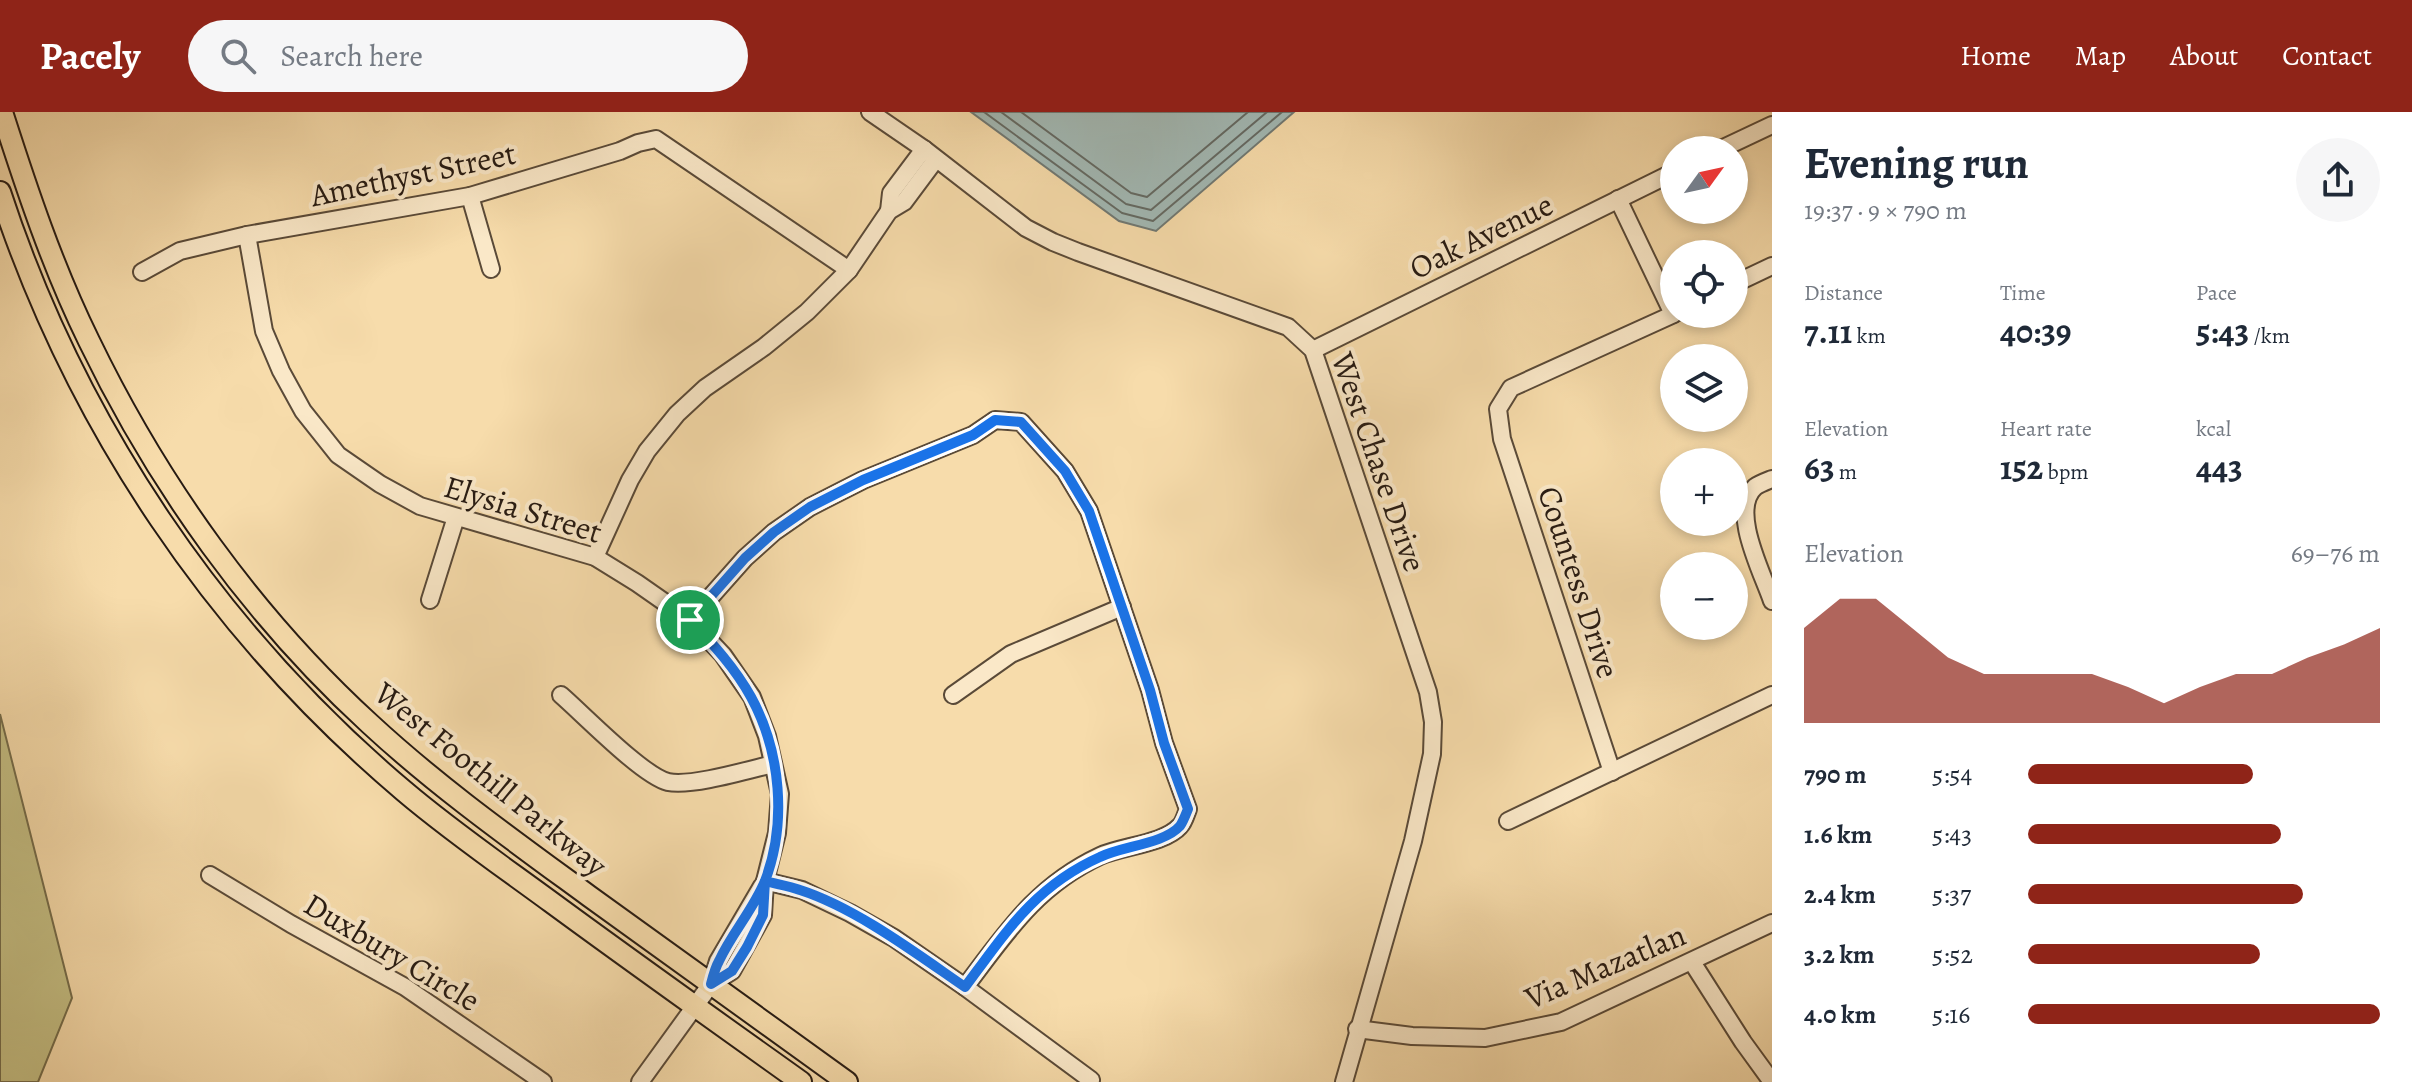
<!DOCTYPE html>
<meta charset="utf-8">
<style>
:root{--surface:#fff;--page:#f6f6f7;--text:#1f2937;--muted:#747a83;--accent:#8f2418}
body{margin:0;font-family:Alegreya,serif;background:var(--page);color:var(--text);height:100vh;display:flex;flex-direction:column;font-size:30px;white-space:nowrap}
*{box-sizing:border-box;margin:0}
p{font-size:26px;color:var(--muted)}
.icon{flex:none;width:44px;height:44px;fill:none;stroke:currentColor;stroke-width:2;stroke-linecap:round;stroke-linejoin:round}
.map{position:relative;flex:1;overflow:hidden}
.details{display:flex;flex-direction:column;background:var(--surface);width:640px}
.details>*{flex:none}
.needle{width:52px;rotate:57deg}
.fabs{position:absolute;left:1660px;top:24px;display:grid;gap:16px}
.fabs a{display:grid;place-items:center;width:88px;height:88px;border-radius:50%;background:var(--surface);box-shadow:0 4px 12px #0003;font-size:40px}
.pin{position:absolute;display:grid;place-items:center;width:68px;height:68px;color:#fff;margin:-34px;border:4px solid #fff;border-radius:50%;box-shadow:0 2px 8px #0007}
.round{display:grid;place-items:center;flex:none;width:84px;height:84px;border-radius:42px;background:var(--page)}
.summary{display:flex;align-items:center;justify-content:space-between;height:136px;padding:0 32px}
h1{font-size:44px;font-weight:700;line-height:60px}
.stats{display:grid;grid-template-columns:repeat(3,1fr);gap:12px;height:136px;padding:8px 32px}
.stats div{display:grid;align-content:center}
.stats b{font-size:34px;font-weight:700}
.stats small{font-size:22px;font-weight:400}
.stats p{font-size:22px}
.chart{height:224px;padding:16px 32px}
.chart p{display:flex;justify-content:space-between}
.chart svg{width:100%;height:144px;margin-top:8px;fill:var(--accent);opacity:.7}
ul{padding:0 32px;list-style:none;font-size:26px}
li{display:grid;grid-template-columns:128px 96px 1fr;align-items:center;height:60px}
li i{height:20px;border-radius:10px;background:var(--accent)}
header{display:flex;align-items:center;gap:48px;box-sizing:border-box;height:112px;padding:0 40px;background:var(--accent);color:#fff}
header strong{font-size:38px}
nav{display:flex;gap:44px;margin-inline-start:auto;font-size:28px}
.search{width:560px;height:72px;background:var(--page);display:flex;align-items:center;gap:20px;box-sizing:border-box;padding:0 28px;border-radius:44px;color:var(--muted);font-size:30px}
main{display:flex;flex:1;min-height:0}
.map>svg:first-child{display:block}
</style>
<header>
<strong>Pacely</strong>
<div class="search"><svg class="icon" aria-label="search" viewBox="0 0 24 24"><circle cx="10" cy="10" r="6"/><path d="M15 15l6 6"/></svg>Search here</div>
<nav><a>Home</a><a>Map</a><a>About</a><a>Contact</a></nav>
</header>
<main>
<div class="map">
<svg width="1772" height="970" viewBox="0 0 1772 970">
<rect width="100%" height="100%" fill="#f7dcab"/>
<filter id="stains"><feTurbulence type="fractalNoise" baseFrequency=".0025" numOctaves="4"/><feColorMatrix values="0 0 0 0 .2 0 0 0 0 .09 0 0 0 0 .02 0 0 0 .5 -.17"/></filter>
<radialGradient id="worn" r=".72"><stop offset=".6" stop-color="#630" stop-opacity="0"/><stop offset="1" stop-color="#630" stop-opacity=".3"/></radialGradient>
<path fill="#c4be83" stroke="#756c4a" stroke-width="2" d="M0,602L72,886L38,970H0Z"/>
<path fill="#a2b9b5" stroke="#707974" stroke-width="2" d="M971,0H1294L1156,119L1119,109Z"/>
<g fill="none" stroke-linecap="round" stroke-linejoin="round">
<g stroke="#646a64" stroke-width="2">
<path d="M984,0L1122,101L1153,109L1282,0"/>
<path d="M1001,0L1126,92L1151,98L1267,0"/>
<path d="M1021,0L1131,81L1147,85L1248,0"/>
</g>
<g stroke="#5a4a38" stroke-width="20">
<g id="minor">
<path d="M870,0L924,37L1026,116L1053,130L1078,140L1288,215L1313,238L1428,580L1433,610L1432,642L1413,729L1344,970"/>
<path d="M1719,38L1772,13"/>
<path d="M470,84L491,157"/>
<path d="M1618,87L1673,202"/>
<path d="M889,99L891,81L924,37"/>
<path d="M247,123L264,219L281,259L303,299L338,343L380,372L420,394L595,445L637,471L690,508L723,543L752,585L767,624L780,682L777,721L765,769L763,803L732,859L711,872"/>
<path d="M142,160L180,139L247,123L470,84L620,39L638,31L656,27L849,158"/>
<path d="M1734,172L1772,154"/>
<path d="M1313,238L1674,60"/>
<path d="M1772,367C1767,369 1759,372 1755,375C1729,398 1763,462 1772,489"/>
<path d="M595,445L630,368L647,339L677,302L705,276L764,235L807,200L849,158L889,99L904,90L936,47"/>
<path d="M430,488L456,405"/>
<path d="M690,508L745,446L774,420L810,395L863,368L973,323L995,308L1021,310L1065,359L1089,399L1150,578L1164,631L1188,697C1186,702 1184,710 1180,714C1164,732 1122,734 1100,744C1036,774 1006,821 965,875"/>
<path d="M561,583C584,603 643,664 668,670C691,675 748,658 773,652"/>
<path d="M953,583L1011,542L1122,495"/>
<path d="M1612,660L1502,327L1498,297L1511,276L1674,202"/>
<path d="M1508,709L1772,583"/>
<path d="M210,763L291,812L405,875L543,970"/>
<path d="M765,769L802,778L850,801L894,826L965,875L1091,968"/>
<path d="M1692,850L1743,930L1772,970"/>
<path d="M1357,917L1412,924L1485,926L1561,910L1772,811"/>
<path d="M640,970L711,872L718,849L762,774"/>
</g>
</g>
<g stroke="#261a12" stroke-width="24">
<g id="major">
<path d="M2,0C27,78 53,156 89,229C158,372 253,505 370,612C438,675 514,729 589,784C675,846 761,908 847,970"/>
<path d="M0,80C76,313 217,521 404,679C451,719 502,754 551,790C634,851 717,910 801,970"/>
</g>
</g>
<use href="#minor" stroke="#fae8c8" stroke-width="16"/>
<use href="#major" stroke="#f7dcab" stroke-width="20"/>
</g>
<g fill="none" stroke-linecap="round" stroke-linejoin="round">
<g stroke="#fff" stroke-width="16">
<path id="route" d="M690,508C713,532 735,556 751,585C781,640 787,711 765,769C753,798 732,821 719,849C715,856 713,864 711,872L732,859L747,835L763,803L765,769C776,772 789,774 800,778C856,796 917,842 965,875C1006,820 1035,774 1100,745C1122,734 1164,732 1180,714C1183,710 1186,702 1188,697L1164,631L1150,578L1089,399L1065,359L1021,310L995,308L973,323L863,368L810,395L774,420L745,446L690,508"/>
</g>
<use href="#route" stroke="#1a73e8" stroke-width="10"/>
</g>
<g text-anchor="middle" stroke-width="8" stroke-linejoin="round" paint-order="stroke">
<g font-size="32" fill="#261a12" stroke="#fae8c8">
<text transform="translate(413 62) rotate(-12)" y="11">Amethyst Street</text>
<text transform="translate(1481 124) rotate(-26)" y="11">Oak Avenue</text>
<text transform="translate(1379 350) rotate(71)" y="11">West Chase Drive</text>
<text transform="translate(523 397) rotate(17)" y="11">Elysia Street</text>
<text transform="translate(1579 470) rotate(72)" y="11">Countess Drive</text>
<text transform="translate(491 667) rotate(39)" y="11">West Foothill Parkway</text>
<text transform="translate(392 840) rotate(31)" y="11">Duxbury Circle</text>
<text transform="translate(1605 854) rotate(-23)" y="11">Via Mazatlan</text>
</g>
</g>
<rect width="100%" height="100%" filter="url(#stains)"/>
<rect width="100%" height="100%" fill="url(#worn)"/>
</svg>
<div class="fabs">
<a><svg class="needle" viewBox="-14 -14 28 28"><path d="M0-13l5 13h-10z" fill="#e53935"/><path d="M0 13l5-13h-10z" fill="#747a83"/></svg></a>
<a><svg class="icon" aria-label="locate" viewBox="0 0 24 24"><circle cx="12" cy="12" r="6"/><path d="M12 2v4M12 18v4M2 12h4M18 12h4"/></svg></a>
<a><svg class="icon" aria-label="layers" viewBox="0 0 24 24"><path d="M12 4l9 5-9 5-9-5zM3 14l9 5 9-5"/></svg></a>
<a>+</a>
<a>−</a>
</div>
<div class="pin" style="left:690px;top:508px;background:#1e9e55"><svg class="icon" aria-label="arrive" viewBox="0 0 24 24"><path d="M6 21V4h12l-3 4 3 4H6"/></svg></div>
</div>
<section class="details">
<div class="summary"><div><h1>Evening run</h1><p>19:37 · 9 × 790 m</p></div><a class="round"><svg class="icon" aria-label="share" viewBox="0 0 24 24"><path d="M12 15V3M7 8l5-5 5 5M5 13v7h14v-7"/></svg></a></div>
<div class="stats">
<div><p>Distance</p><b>7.11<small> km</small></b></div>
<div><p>Time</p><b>40:39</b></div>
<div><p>Pace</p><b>5:43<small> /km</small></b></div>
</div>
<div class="stats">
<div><p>Elevation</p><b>63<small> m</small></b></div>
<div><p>Heart rate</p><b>152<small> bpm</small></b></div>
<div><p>kcal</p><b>443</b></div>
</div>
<div class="chart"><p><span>Elevation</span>69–76 m</p>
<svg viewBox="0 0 160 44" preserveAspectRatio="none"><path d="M0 44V15L10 6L20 6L30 15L40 24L50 29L60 29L70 29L80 29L90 33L100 38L110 33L120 29L130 29L140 24L150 20L160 15V44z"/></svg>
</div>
<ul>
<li><b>790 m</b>5:54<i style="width:64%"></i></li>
<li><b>1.6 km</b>5:43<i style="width:72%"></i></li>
<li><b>2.4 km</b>5:37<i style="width:78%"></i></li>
<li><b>3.2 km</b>5:52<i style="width:66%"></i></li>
<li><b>4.0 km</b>5:16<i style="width:100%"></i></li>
</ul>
</section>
</main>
